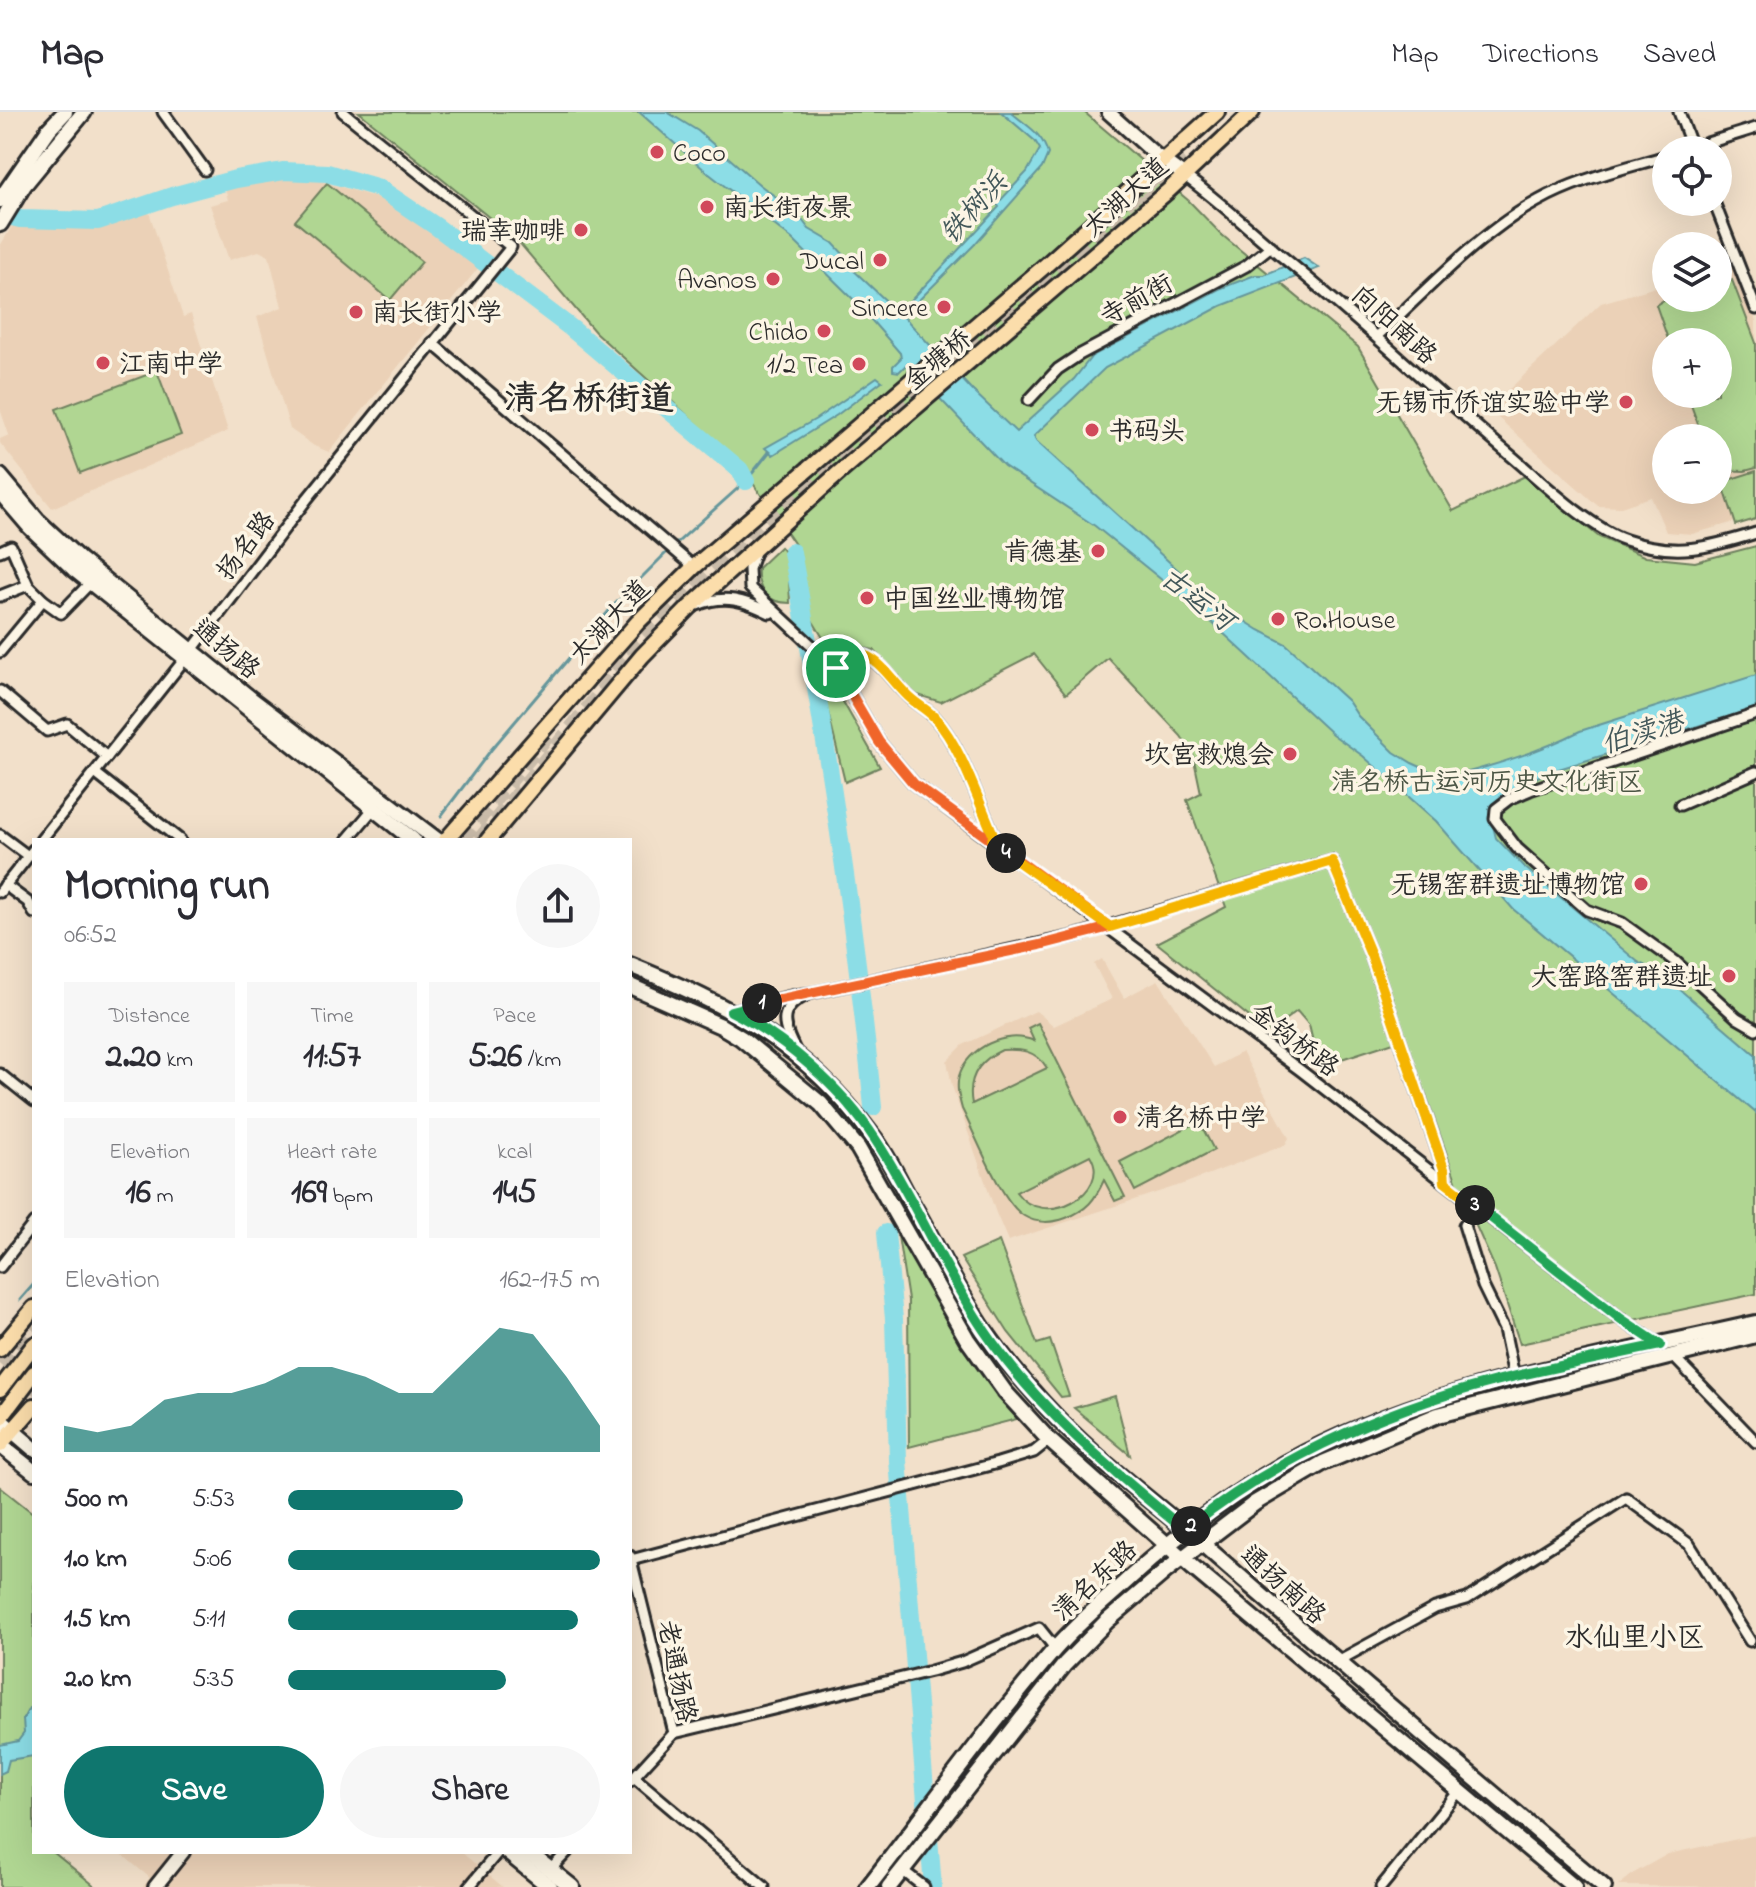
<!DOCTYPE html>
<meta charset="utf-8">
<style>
:root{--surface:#fff;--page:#f7f7f7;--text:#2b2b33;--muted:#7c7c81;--line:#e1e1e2;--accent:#0f766e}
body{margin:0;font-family:"Indie Flower","LXGW WenKai TC",sans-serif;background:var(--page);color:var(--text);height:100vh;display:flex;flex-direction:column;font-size:30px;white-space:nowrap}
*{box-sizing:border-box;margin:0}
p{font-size:26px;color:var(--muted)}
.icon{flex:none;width:44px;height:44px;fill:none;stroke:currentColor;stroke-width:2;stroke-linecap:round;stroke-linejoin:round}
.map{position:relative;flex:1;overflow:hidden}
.sheet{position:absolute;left:32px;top:726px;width:600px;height:1016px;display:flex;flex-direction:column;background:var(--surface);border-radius:0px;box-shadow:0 8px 32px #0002}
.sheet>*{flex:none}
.buttons{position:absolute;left:1652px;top:24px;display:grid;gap:16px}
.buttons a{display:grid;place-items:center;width:80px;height:80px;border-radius:50%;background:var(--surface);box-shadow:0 8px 32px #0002;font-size:40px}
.pin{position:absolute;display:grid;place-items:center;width:68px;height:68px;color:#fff;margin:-34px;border:4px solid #fff;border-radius:50%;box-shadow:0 2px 8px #0007}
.km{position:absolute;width:40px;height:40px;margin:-20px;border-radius:50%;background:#222;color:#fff;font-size:22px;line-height:40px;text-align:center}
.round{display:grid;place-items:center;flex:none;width:84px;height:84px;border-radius:42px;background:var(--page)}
.head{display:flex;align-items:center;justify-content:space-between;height:136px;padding:0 32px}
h1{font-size:44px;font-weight:800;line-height:60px}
.stats{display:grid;grid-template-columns:repeat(3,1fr);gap:12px;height:136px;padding:8px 32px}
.stats div{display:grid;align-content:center;border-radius:0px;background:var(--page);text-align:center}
.stats b{font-size:34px;font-weight:800}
.stats small{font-size:22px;font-weight:400}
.stats p{font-size:22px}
.chart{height:224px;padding:16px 32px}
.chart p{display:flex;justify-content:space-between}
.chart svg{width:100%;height:144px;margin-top:8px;fill:var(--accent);opacity:.7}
.primary-button{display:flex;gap:16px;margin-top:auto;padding:16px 32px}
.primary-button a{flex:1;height:92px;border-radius:48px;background:var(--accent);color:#fff;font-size:32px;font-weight:800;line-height:92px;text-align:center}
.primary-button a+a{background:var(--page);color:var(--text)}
ul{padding:0 32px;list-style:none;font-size:26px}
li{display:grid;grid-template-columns:128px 96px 1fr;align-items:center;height:60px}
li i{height:20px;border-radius:10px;background:var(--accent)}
header{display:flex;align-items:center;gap:48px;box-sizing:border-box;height:112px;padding:0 40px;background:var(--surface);border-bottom:2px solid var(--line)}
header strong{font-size:38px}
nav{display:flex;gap:44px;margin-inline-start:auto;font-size:28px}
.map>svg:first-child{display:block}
</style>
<header>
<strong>Map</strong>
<nav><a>Map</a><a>Directions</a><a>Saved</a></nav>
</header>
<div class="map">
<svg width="1756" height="1775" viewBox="0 0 1756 1775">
<rect width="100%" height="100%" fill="#f2e0ca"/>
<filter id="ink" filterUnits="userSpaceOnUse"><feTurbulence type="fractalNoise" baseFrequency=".0125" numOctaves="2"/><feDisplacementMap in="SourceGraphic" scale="16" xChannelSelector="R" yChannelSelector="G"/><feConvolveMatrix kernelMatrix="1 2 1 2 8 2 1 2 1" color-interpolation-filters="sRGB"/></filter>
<g filter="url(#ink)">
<g fill="#ebd1b7" fill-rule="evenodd">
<path d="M277,68H317L382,87L479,155L329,340L314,334L290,317L257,205L282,195L269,144L259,139L229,148L210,93L228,88L225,76Z"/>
<path d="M149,100L183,205L191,202L228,319L52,396L0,331V327L9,323L0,297V134L17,106L48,114L90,113Z"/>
<path d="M1735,152L1756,209V404L1692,422L1666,420L1651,385L1621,395L1598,394L1488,297L1601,191L1666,172V186H1718V157ZM1666,230H1718V282H1666ZM1666,326H1718V378H1666Z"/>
<path d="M1102,847L1124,886L1158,868L1214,955L1242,940L1289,1026L1285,1033L1186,1071L1008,1129L996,1101L952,974L947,949L963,933L1036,899L1054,914L1112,887L1094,852Z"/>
<path d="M1756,1723V1775L1618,1774L1634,1761L1668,1742Z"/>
<path d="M119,1740H461L503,1775H143L150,1766Z"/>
</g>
<g fill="#b0d692" stroke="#6e805e" stroke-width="2" fill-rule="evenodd">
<path d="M359,0H1084L1189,89L1222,123L1358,235L1453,399L1525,364L1599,425L1646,445L1695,450L1756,434V1182L1520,1232L1495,1156L1458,1074L1406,926L1329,951L1314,934L1309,913L1297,899L1268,920L1157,831L1226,795L1187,688L1201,681L1193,643L1181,624L1108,546L1066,582L1034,542L941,590L911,581L874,538L825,529L809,503L798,437L737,348L595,220L517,128Z"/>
<path d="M327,71L422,150L390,188L295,109Z"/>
<path d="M1732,168L1756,231V356L1745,359L1718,358V326H1703L1687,282H1718V230H1669L1656,193L1667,186H1718V169L1724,171Z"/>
<path d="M157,259L181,323L80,361L56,297Z"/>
<path d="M1756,359V407L1736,413L1722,370Z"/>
<path d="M780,435L788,444L790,491C768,491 756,478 758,456Z"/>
<path d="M823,567L838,581L880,655L845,670L827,596Z"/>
<path d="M1038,911L1125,1085L1115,1089L1104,1068C1095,1088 1087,1098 1066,1106C1053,1111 1037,1112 1024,1104C1001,1090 975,1022 962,997C959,986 956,975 959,964C967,936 1006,917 1034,929L1028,916ZM1002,938C1021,937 1036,938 1047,956L972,992C967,966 978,949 1002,938ZM1090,1043C1113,1080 1044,1119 1016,1080Z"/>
<path d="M1199,1009L1214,1038L1135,1079L1120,1050Z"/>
<path d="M898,1124L907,1132L958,1228L1017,1307L909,1335L908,1188Z"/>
<path d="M999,1129L1037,1232L1050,1228L1069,1284L1061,1285L1008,1220L961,1146Z"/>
<path d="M1115,1284L1130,1343L1074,1296Z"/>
<path d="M0,1375L34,1402V1740H53L96,1775H0Z"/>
</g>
<g fill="#8cdde6" stroke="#65969b" stroke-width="2">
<path d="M639,0H667L698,19L760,73L796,100L809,117L833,131L846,145L849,154L899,201L999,95L997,92L1027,60L1040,37L1035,29L1001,0H1011C1026,14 1042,20 1048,42L1042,56L974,133L903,204L972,278L1016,320L1074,267L1092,244L1219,177L1255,163H1264L1304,146L1319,156L1221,194L1105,256L1034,324L1036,329L1210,487L1259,518L1286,532L1348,589L1358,604L1394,640L1412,651L1454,670L1461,662C1499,652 1545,637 1580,619L1756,563V596L1546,661L1508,679L1493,692L1491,706L1496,726L1522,753L1638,850L1663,863L1756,943V1001L1513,797L1436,709L1363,644L1332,622L1194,494L1095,414L1004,354L907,252L899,260L893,259V254L901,246L900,241L853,187L792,127L708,61Z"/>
<path d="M877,265L882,269L837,303L773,343L765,336L816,307Z"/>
<path d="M29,1596H34V1644L9,1648L6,1659L0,1662V1633L18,1629L24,1621L23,1607Z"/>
</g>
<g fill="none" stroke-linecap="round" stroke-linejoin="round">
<g stroke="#65969b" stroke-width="3">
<path d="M441,704L491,638L614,493L669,438L746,369L770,339"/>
<path d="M20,1188L34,1172"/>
</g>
<g stroke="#8cdde6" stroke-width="18">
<path d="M0,102L20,107L98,109L172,84L236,67L284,59L327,61L379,76L437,115L571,216L740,358L746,369"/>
<path d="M792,440C826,624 855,809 873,995"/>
<path d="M886,1121L894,1207L898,1348L933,1775"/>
</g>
<g stroke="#cabcaa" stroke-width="16" stroke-dasharray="16 8" stroke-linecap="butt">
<path d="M1143,92L1188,51"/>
<path d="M623,537L707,455L1060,151L1162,58"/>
<path d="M461,728L550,620"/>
<path d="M480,728L641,532"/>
<path d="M0,1253L34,1214"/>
<path d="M0,1318L34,1273"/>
</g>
<g stroke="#2b2b2b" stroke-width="15">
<g id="minor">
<path d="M163,0L205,58"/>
<path d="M1679,0L1693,38"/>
<path d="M1685,38L1756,16"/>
<path d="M1185,64C1218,88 1248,116 1279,142C1358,206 1431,276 1509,342C1539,367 1589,416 1626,428C1675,445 1708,436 1756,421"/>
<path d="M1714,90L1756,197"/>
<path d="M1377,224C1426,179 1480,120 1538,89C1577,67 1623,57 1666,44"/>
<path d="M432,231L694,455"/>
<path d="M1029,288L1058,257L1079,243L1246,154L1271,134"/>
<path d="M756,437L749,457L750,476L836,556L879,630L914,672L1300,958L1621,1207L1661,1234"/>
<path d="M0,439L11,434L28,473L43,488"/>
<path d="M0,484L28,473"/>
<path d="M697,493C725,482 744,488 770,501"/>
<path d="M0,540L43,488L61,501L91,470"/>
<path d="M836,556L842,539C878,541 883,559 906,582C914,591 927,597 935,606C961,635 977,686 993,722L992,730"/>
<path d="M0,579L47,619L67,612L107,645"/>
<path d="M1756,602L1530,678L1509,687L1496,697L1495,707L1517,736L1587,798L1622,811L1676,850L1737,906L1756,917"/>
<path d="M95,661L180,728"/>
<path d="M1680,693L1756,660"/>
<path d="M0,723L28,744"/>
<path d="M41,728L192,538L307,387L511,135L343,0"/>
<path d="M347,728L374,696"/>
<path d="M5,773L28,790L34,801"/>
<path d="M0,780L34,737"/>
<path d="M731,899L795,883L812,881L1074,824L1332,749L1371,843L1444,1057L1445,1070"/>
<path d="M796,940C784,916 775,898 805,884"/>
<path d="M0,962L34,989"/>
<path d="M1464,1113L1483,1174L1504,1217L1514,1264"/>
<path d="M0,1155L34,1111"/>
<path d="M1672,1243L1756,1330"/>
<path d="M630,1444L674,1621L630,1669"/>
<path d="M631,1448L998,1351L1034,1340L1049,1328"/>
<path d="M1336,1550L1435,1496L1467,1487L1626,1386L1689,1432L1750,1529"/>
<path d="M674,1621L931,1559L962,1550L1039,1516L1055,1536"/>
<path d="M634,1665L764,1775"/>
<path d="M550,1758L567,1740"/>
<path d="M902,1758L924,1775"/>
<path d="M469,1775L498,1740"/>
<path d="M1381,1775L1459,1679"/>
</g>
</g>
<g stroke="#2b2b2b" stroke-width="18">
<g id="tertiary">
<path d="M1108,0L1155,42L1185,64"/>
<path d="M155,1775L183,1740"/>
</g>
</g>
<g stroke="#2b2b2b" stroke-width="20">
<g id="secondary">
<path d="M0,88L49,17L65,0"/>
<path d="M0,112L24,73L84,0"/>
<path d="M0,364L37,408L81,449L251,587L437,728"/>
<path d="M0,380L30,415L74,457L413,728"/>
<path d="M630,853C733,895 804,932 872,1023C890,1046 902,1075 917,1100C939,1139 959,1181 985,1219C1007,1251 1032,1280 1059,1308C1107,1357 1163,1397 1214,1442C1343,1555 1473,1665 1604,1775"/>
<path d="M630,874L721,914L741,926L821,992L858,1036L967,1227L1005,1280L1049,1328L1193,1456L1574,1775"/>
<path d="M0,1308L34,1337"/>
<path d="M0,1333L34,1360"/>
<path d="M507,1740L550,1775"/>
<path d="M528,1740L572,1775"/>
<path d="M868,1775C930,1696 989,1613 1055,1537C1078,1510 1107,1487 1133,1463C1185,1416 1243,1373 1305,1341C1445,1269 1604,1246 1756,1211"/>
<path d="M889,1775L1065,1552L1106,1510L1167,1458L1255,1391L1323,1351L1438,1303L1756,1223"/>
</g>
</g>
<g stroke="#2b2b2b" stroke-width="20">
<g id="primary">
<path d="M446,728L638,510L694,455L1046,153L1217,0"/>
<path d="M488,728L642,544L690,495L840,360L1168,79L1252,0"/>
<path d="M0,1237L34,1196"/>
<path d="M0,1277L34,1233"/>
<path d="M0,1306L34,1261"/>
<path d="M0,1333L34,1294"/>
</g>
</g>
<use href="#minor" stroke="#fcf5e5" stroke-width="9"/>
<use href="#tertiary" stroke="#fcf5e5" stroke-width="12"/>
<use href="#secondary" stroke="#fcf5e5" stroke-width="14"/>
<use href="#primary" stroke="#fbddab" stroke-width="14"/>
</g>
</g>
<g fill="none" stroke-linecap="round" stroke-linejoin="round" filter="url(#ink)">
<g stroke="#fff" stroke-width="16">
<path id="split-1" d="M762,891L1040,833L1110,815L914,672L879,630L836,556"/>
</g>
<g stroke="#fff" stroke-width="16">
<path id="split-2" d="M762,891L731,899C785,926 842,976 875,1027C915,1088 943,1157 984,1218C1038,1298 1112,1358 1186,1419L1191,1414"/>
</g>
<g stroke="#fff" stroke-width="16">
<path id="split-3" d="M1191,1414C1284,1340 1401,1291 1516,1264C1564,1253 1612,1243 1660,1233L1621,1207L1475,1093"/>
</g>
<g stroke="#fff" stroke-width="16">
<path id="split-4" d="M1006,741L1110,815L1332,749L1371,843L1444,1057L1445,1070L1475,1093"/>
</g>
<g stroke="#fff" stroke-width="16">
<path id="split-5" d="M836,556L842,539C879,541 883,559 906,582C914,591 927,597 935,606C961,635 977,686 993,722L992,730L1006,741"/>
</g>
<use href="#split-1" stroke="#f0652b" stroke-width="10"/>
<use href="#split-2" stroke="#22a559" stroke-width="10"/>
<use href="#split-3" stroke="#22a559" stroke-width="10"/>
<use href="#split-4" stroke="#f5b400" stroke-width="10"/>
<use href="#split-5" stroke="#f5b400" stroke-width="10"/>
</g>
<g fill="#d1495b" stroke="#fcf5e5" stroke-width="3">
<circle cx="657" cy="40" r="8"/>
<circle cx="707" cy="95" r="8"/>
<circle cx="581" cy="118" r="8"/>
<circle cx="880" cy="148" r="8"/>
<circle cx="773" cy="167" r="8"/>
<circle cx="944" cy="195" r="8"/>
<circle cx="356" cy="200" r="8"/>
<circle cx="824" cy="219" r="8"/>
<circle cx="103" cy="251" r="8"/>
<circle cx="859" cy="252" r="8"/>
<circle cx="1626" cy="290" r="8"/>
<circle cx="1092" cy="318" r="8"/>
<circle cx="1098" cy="439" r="8"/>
<circle cx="867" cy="486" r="8"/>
<circle cx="1278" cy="507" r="8"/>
<circle cx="1290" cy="642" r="8"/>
<circle cx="1641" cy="772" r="8"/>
<circle cx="1729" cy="864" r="8"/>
<circle cx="1120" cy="1005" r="8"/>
</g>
<g text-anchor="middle" stroke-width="7" stroke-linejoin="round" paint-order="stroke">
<g font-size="26" fill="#2b2b2b" stroke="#fcf5e5" text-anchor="end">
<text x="673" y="49" text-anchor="start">Coco</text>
<text x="723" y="104" text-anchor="start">南长街夜景</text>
<text x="565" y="127">瑞幸咖啡</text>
<text x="864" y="157">Ducal</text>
<text x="757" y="176">Avanos</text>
<text x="928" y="204">Sincere</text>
<text x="372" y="209" text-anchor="start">南长街小学</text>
<text x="808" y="228">Chido</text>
<text x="119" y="260" text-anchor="start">江南中学</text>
<text x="843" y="261">1/2 Tea</text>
<text x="1610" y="299">无锡市侨谊实验中学</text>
<text x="1108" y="327" text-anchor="start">书码头</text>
<text x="1082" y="448">肯德基</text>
<text x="883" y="495" text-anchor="start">中国丝业博物馆</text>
<text x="1294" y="516" text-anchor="start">Ro.House</text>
<text x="1274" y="651">坎宫救熄会</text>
<text x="1625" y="781">无锡窑群遗址博物馆</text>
<text x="1713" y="873">大窑路窑群遗址</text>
<text x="1136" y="1014" text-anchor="start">清名桥中学</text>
</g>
<g font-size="26" fill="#2b2b2b" stroke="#fcf5e5">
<text transform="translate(1125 84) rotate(-42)" y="9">太湖大道</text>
<text transform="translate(1136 187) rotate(-29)" y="9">寺前街</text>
<text transform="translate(1395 212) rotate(42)" y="9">向阳南路</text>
<text transform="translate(937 247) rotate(-40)" y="9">金塘桥</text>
<text transform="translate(245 433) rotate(-53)" y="9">扬名路</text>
<text transform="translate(609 509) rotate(-47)" y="9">太湖大道</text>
<text transform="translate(227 536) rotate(40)" y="9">通扬路</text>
<text transform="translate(1295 927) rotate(37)" y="9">金钩桥路</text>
<text transform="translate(1094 1468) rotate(-43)" y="9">清名东路</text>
<text transform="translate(1284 1472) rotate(42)" y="9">通扬南路</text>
<text transform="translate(678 1559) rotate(78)" y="9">老通扬路</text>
</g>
<g font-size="26" fill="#4c5645" stroke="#fcf5e5">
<text x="1487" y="678">清名桥古运河历史文化街区</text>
</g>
<g font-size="28" font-style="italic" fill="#43585a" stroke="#fcf5e5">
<text transform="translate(973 95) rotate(-48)" y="10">铁树浜</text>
<text transform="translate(1198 486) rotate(38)" y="10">古运河</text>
<text transform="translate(1642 619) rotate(-17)" y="10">伯渎港</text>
</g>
<g font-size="28" fill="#2b2b2b" stroke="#fcf5e5">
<text x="1635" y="1534">水仙里小区</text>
</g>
<g font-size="34" font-weight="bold" fill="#2b2b2b" stroke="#fcf5e5">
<text x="589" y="297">清名桥街道</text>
</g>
</g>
</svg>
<div class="buttons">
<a><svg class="icon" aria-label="locate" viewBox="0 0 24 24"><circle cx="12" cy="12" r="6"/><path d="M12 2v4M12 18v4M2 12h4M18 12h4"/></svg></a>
<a><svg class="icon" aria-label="layers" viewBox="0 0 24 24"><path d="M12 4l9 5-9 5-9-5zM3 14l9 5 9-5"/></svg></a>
<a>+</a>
<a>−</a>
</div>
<div class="pin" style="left:836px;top:556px;background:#1e9e55"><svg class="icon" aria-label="arrive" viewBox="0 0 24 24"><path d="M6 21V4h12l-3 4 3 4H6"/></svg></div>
<b class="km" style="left:762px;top:891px">1</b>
<b class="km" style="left:1191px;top:1414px">2</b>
<b class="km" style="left:1475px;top:1093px">3</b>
<b class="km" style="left:1006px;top:741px">4</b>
<section class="sheet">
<div class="head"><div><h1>Morning run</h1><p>06:52</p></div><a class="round"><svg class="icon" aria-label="share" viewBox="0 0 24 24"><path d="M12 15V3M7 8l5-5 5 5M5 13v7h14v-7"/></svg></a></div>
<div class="stats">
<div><p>Distance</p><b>2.20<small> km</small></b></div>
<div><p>Time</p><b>11:57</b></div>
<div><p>Pace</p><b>5:26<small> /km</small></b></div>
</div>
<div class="stats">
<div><p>Elevation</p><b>16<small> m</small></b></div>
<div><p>Heart rate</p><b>169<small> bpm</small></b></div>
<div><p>kcal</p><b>145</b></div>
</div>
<div class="chart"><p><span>Elevation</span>162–175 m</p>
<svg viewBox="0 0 160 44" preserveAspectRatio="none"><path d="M0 44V36L10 38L20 36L30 28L40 26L50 26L60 23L70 18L80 18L90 21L100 26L110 26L120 16L130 6L140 8L150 21L160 36V44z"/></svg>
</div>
<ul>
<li><b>500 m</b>5:53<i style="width:56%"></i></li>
<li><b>1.0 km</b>5:06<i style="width:100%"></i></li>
<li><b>1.5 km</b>5:11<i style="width:93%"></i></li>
<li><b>2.0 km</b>5:35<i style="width:70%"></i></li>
</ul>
<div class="primary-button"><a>Save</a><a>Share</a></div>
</section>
</div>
